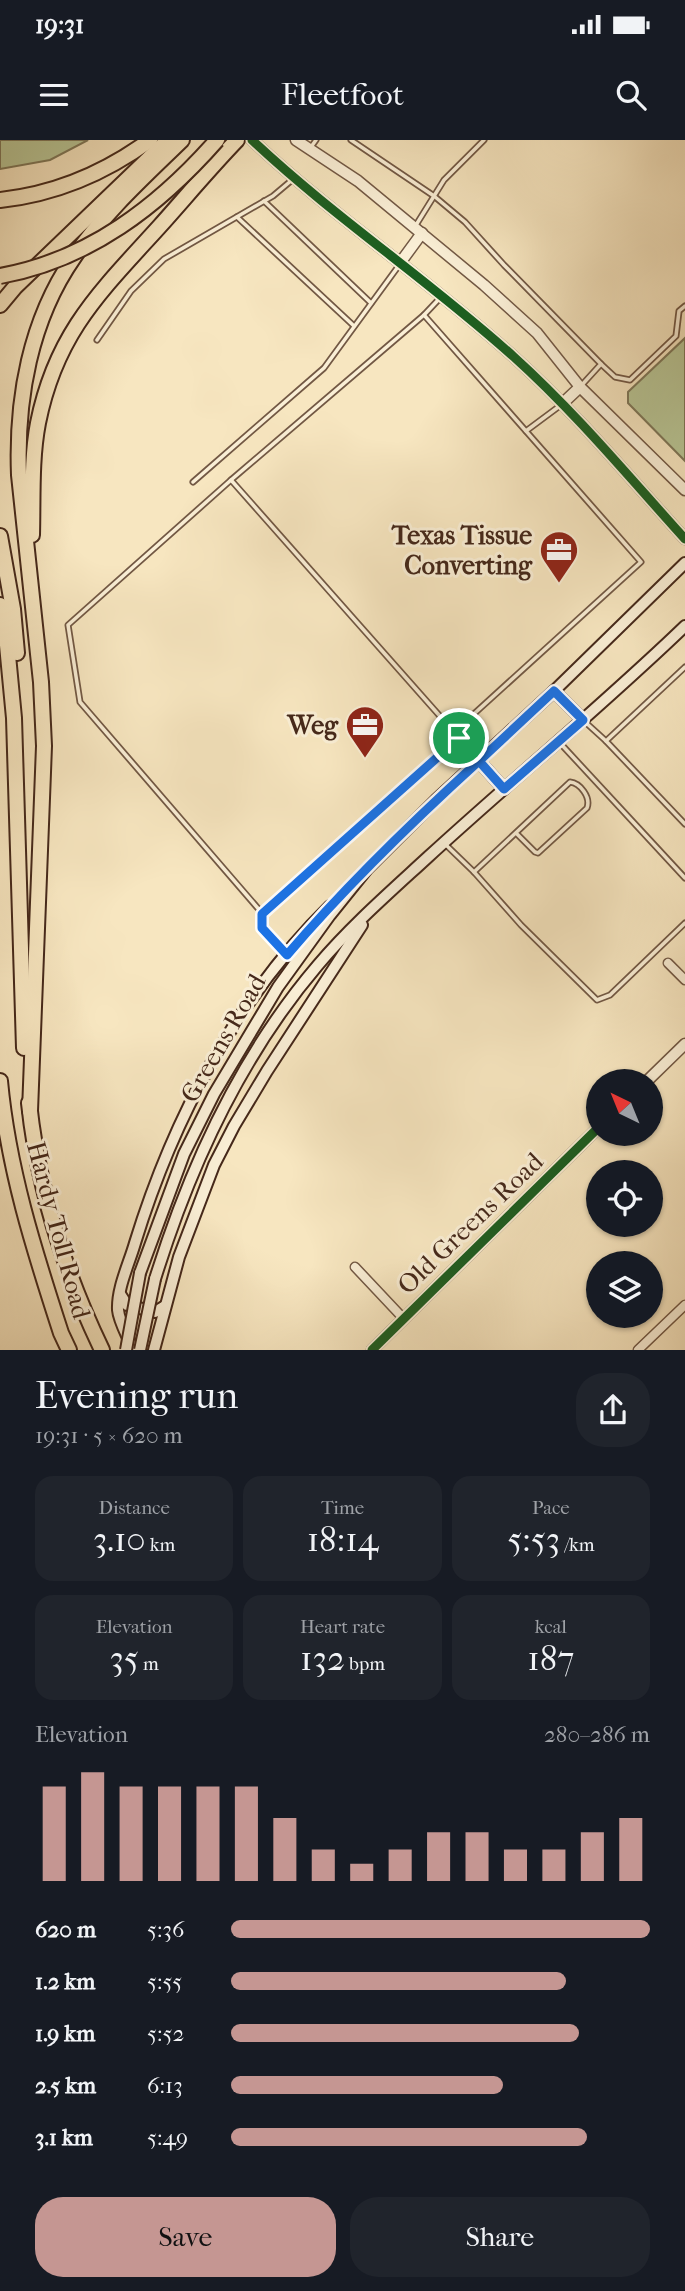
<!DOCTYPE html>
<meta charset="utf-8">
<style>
:root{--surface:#171b24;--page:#20242c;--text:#f1f3f6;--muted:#9ea1a6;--accent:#c59692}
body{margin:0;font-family:"IM FELL French Canon",serif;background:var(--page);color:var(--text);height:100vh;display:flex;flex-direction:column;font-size:26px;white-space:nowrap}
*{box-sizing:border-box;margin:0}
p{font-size:23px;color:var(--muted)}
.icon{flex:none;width:38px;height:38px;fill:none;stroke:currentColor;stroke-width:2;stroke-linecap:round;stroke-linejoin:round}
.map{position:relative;height:1210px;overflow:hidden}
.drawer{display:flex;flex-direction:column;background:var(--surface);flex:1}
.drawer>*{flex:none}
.needle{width:46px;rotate:317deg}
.controls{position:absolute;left:586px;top:929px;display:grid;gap:14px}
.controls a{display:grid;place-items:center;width:77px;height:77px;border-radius:50%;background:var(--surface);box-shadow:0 2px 5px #0004;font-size:35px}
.pin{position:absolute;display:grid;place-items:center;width:60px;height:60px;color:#fff;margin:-30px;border:4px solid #fff;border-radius:50%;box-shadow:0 2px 7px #0007}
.round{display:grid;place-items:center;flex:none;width:74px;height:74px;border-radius:28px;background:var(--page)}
.headline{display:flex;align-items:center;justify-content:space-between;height:119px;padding:0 35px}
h1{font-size:38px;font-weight:600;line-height:52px}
.metrics{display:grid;grid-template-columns:repeat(3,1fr);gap:10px;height:119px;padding:7px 35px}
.metrics div{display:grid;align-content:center;border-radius:18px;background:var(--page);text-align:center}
.metrics b{font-size:35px;font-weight:600}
.metrics small{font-size:19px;font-weight:400}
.metrics p{font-size:19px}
.chart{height:196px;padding:14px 35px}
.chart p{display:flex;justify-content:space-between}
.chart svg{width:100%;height:126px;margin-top:7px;stroke:var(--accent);stroke-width:6}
.primary-button{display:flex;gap:14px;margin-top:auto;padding:14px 35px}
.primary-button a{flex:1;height:80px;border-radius:28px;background:var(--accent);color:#111;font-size:28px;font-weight:600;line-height:80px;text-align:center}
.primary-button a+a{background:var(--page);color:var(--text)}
ul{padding:0 35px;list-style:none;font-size:23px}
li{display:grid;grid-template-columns:112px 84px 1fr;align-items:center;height:52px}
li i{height:18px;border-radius:9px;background:var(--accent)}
.status{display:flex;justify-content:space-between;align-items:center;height:49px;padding:0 35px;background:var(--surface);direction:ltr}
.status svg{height:19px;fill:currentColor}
header{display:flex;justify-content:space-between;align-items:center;height:91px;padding:0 35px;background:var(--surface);font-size:32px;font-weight:600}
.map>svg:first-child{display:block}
</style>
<div class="status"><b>19:31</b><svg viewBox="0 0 49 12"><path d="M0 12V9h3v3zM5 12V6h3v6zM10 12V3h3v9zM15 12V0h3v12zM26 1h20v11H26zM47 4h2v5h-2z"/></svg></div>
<header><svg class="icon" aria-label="menu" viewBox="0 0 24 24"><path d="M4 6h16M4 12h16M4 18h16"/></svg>Fleetfoot<svg class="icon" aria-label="search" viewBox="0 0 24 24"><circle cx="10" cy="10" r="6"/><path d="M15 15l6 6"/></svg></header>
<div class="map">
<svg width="685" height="1210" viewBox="0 0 685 1210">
<rect width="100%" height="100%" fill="#f7e6c0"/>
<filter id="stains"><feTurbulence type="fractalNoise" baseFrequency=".00286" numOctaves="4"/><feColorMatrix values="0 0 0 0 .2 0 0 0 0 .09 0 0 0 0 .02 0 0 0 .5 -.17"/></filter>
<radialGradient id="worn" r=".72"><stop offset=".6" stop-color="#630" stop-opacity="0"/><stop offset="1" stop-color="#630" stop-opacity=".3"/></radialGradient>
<g fill="#b8c696" stroke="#7e7758" stroke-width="2">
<path d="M0,0H88L50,20L0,29Z"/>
<path d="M685,198V321L628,263V252Z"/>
</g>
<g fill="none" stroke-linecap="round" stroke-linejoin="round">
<g stroke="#725844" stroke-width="7">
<g id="service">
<path d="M351,0L434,56L465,82L504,125L601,224L580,247"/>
<path d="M311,7L316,0"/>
<path d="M264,61L371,163"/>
<path d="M237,77L354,186"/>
<path d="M416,85L444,40L484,0"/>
<path d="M424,175L441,157"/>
<path d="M97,200L131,151L164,119L273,56L292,40"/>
<path d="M601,224L615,237L630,240L676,196L679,171L685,166"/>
<path d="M526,291L561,265"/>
<path d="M231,340L424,175L641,422L454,592"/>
<path d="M193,342L324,228L400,124"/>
<path d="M584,581L606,601L685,527"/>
<path d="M459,598L262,773L80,562L68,485L231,340L454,592L477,619"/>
<path d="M606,601L685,684"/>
<path d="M560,603L685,738"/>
<path d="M444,703L474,732L521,785L597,860L610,855L685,783"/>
<path d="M474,732C506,702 538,672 570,642C580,643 591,657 587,668L538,713L535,712L516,693"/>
<path d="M262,773V788L284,812"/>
</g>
</g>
<g stroke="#725844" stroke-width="11">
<g id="minor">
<path d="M668,823L685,840"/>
<path d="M355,1127L403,1178"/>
<path d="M638,1210L685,1165"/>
</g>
</g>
<g stroke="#725844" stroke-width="13">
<g id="tertiary">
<path d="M252,0C335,78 430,141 514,217C576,273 629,337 685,399"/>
<path d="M296,0L358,41L484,145L537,193L580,247L685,350"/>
<path d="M400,123L422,93"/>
<path d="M563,263L580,247"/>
<path d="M646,942L685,904"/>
<path d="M372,1210L598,988"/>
</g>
</g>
<g stroke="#45281a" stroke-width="14">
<g id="secondary">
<path d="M554,551L583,580"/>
<path d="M479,621L504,649"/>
<path d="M140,1133L184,1014L214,954L278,847L330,775L367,729L436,660L554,551L685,423"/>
<path d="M155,1139C190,1026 241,915 318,825C351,786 390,752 428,717C513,639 602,566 685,486"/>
<path d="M120,1154L127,1165L155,1172L165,1166"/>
<path d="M133,1210C129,1198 119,1182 118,1170C117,1148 129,1124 135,1103C173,979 237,857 330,766"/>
<path d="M154,1210L179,1117L214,1025L234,986L267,931L362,785"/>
</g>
</g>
<g stroke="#45281a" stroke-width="18">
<g id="motorway">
<path d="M0,60C56,54 105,33 150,0"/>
<path d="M0,165L15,147L168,0"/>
<path d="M32,395C33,359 31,319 38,283C56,193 100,152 159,87C185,58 210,28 237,0"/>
<path d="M0,396L13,469L17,513"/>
<path d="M0,465L7,505L14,578L24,908"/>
<path d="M0,941C8,1028 34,1110 61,1193L69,1210"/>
<path d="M29,963C38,1048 65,1133 102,1210"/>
<path d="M30,971L44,606L41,542L19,335C16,259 30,180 74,117C104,73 144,37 182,0"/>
</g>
</g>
<use href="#service" stroke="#faefd6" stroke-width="3.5"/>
<use href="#minor" stroke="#faefd6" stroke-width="8"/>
<use href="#tertiary" stroke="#faefd6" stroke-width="10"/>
<use href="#secondary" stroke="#faefd6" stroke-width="10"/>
<use href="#motorway" stroke="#f7e6c0" stroke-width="14"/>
<g stroke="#45281a" stroke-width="14" stroke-linecap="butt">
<g id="secondary-bridge">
<path d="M126,1210L140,1133"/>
<path d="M140,1210L155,1139"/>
</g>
</g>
<g stroke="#45281a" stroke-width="18" stroke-linecap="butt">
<path id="motorway-bridge" d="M0,136C89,120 159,66 217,0"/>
</g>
<use href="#secondary-bridge" stroke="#faefd6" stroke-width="10"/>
<use href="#motorway-bridge" stroke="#f7e6c0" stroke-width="14"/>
<g stroke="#faefd6" stroke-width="13">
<g id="cycleway">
<path d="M252,0C335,78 430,141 514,217C576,273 629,337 685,399"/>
<path d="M372,1210L598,988"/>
</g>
</g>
<use href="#cycleway" stroke="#1b5e20" stroke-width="9"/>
</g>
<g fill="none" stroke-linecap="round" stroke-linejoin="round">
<g stroke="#fff" stroke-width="14">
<path id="route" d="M459,598L262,774V788L287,815C346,746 412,682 479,621L504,649L583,580L554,551L479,621L459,598"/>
</g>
<use href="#route" stroke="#1a73e8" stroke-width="9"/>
</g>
<defs>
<g id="office-pin" transform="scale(2.0125)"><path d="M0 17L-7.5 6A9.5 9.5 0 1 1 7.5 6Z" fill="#8f2418" stroke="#faefd6"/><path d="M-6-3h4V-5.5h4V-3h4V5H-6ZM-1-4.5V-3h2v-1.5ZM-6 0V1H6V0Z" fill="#fff"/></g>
</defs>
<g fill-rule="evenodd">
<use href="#office-pin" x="559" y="410"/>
<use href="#office-pin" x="365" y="585"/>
</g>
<g text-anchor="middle" stroke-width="6" stroke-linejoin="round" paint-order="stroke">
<g font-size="26" font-weight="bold" fill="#45281a" stroke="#faefd6" text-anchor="end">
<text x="532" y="404">Texas Tissue<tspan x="532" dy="30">Converting</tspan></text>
<text x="338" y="594">Weg</text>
</g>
<g font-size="26" fill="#45281a" stroke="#faefd6">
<text transform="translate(223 898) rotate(-60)" y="9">Greens Road</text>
<text transform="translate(470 1083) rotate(-44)" y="9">Old Greens Road</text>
<text transform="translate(59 1090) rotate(75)" y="9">Hardy Toll Road</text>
</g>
</g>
<rect width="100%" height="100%" filter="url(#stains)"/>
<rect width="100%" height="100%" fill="url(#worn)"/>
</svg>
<div class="controls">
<a><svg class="needle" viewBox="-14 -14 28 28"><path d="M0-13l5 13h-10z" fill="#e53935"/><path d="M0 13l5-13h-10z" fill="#9ea1a6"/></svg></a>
<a><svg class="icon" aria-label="locate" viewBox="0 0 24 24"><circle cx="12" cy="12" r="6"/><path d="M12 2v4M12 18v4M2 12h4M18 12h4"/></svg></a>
<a><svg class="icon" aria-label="layers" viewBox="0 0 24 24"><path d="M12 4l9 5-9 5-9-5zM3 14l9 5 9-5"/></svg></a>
</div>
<div class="pin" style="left:459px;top:598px;background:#1e9e55"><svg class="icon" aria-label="arrive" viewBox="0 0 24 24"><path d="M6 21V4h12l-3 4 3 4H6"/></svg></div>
</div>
<section class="drawer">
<div class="headline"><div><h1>Evening run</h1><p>19:31 · 5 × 620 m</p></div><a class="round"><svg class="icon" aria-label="share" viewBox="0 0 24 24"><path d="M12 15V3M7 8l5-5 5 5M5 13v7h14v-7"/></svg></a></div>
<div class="metrics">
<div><p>Distance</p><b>3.10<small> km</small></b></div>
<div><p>Time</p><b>18:14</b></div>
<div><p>Pace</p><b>5:53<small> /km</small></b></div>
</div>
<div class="metrics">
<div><p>Elevation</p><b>35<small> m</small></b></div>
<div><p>Heart rate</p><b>132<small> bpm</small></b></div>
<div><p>kcal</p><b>187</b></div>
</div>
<div class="chart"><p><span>Elevation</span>280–286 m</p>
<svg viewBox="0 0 160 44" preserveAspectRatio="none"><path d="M5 44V11M15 44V6M25 44V11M35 44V11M45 44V11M55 44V11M65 44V22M75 44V33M85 44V38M95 44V33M105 44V27M115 44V27M125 44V33M135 44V33M145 44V27M155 44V22"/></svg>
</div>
<ul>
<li><b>620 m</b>5:36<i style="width:100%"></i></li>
<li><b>1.2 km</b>5:55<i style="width:80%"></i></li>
<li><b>1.9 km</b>5:52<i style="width:83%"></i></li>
<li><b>2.5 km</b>6:13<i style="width:65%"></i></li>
<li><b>3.1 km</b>5:49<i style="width:85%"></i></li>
</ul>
<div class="primary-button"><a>Save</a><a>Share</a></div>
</section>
